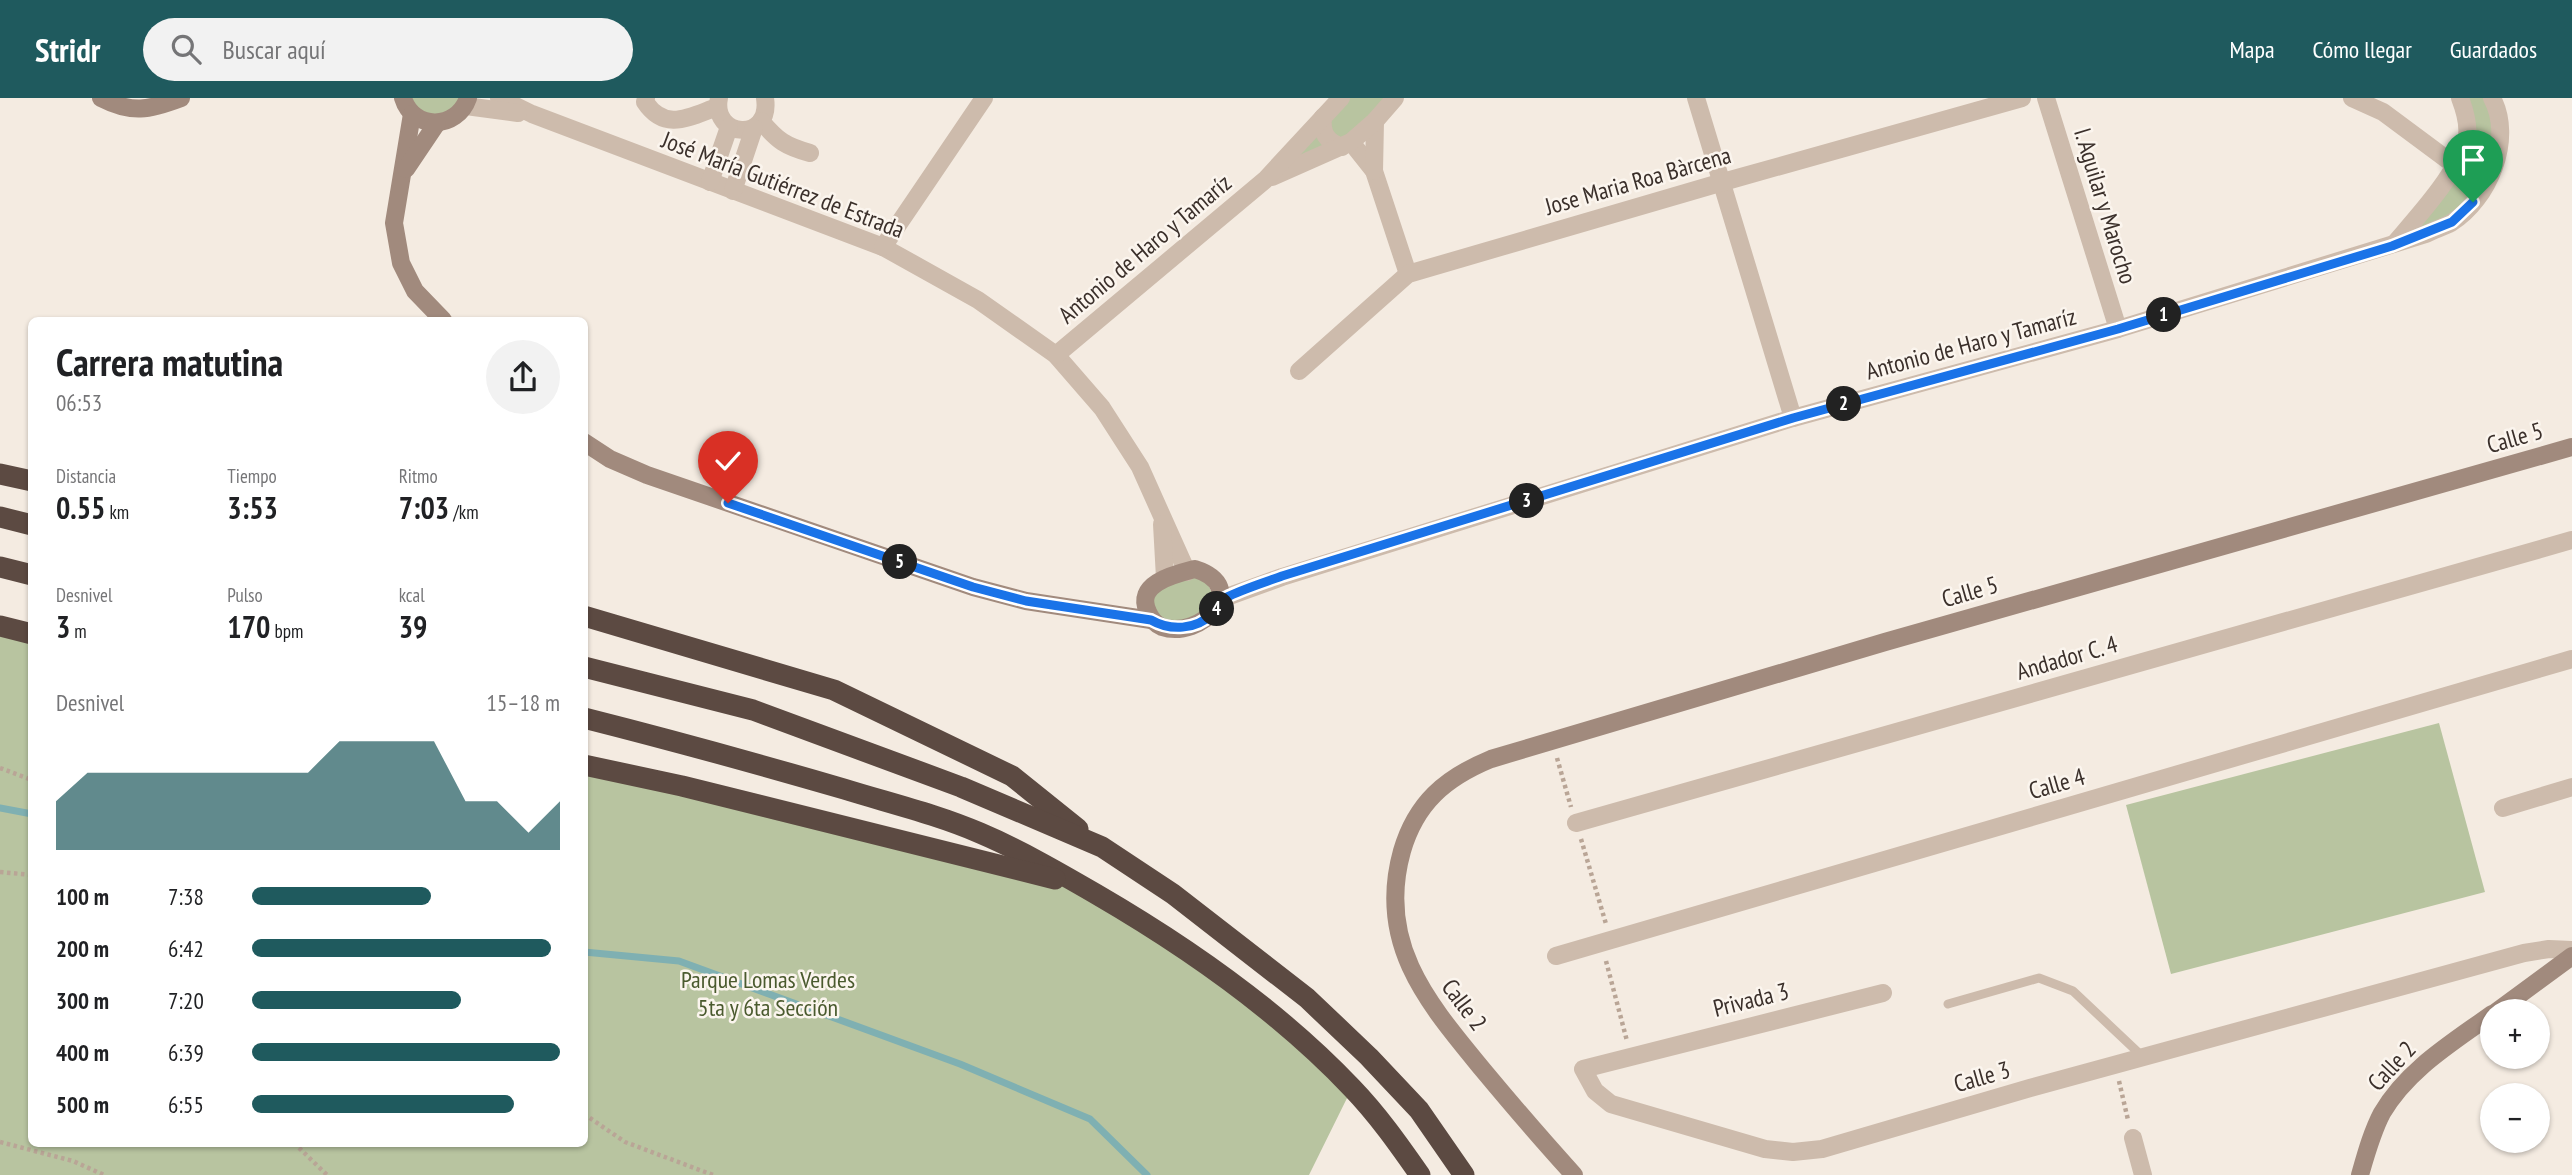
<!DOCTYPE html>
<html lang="es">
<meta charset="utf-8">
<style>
:root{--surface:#fff;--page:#f2f2f2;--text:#202124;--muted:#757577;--accent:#1f5a5e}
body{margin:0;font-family:"PT Sans Narrow",sans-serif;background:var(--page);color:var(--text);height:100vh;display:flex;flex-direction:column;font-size:26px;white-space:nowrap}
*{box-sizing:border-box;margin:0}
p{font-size:23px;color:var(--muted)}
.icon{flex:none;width:38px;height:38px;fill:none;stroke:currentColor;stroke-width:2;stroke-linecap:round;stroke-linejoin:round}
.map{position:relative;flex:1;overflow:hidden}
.side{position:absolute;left:28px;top:219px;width:560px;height:830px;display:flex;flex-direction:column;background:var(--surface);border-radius:10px;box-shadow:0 2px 5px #0004}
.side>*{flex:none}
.fabs{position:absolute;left:2480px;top:901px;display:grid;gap:14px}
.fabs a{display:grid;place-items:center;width:70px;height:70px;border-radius:50%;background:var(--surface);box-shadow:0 2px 5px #0004;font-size:35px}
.pin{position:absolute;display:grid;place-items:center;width:60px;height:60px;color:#fff;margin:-72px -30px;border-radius:50% 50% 50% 0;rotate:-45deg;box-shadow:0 0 7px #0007}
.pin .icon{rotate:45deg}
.km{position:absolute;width:35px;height:35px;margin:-18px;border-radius:50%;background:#222;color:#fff;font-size:19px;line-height:35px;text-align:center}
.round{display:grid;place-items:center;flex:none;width:74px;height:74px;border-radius:37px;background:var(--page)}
.overview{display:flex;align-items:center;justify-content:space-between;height:119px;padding:0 28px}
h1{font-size:38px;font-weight:700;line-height:52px}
.metrics{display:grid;grid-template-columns:repeat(3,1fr);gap:10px;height:119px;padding:7px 28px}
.metrics div{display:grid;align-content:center}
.metrics b{font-size:30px;font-weight:700}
.metrics small{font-size:19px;font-weight:400}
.metrics p{font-size:19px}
.chart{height:196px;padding:14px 28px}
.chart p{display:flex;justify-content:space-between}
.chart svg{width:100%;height:126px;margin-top:7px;fill:var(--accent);opacity:.7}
ul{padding:0 28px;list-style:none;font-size:23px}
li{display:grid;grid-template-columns:112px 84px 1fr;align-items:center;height:52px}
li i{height:18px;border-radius:9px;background:var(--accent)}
header{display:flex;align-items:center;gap:42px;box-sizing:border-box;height:98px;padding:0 35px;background:var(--accent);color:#fff}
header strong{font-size:33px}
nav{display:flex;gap:38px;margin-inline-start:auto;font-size:24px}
.search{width:490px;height:63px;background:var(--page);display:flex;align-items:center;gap:18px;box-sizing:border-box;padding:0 24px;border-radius:38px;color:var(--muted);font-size:26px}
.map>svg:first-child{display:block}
</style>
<header>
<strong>Stridr</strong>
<div class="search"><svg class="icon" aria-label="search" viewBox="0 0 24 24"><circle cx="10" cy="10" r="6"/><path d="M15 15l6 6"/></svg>Buscar aquí</div>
<nav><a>Mapa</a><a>Cómo llegar</a><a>Guardados</a></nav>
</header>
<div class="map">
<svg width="2572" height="1077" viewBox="0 0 2572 1077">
<rect width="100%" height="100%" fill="#f4ebe1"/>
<g fill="#b8c4a0">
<path d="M403,0H468L437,25Z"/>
<path d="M1341,0H1395L1375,23L1265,82Z"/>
<path d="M2460,0H2492L2500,52L2473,104L2392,148L2467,41Z"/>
<path d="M1203,474L1218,510L1162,529L1149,493Z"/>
<path d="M0,529L31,537L32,1045H584L585,667L1080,787L1152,828L1352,990L1309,1077H0Z"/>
<path d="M2439,625L2485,794L2171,876L2126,707Z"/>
</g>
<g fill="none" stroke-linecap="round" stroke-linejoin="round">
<g stroke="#7fb0b2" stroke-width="7">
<path d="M0,710L32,716"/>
<path d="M584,854L679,863L960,966L1090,1021L1147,1077"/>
</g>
<g stroke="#b9a596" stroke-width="4.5" stroke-dasharray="3.5 3.5" stroke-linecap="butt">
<path d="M1557,660L1571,709"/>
<path d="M0,670L32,682"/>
<path d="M1581,741L1606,826"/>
<path d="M0,774L32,777"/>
<path d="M1606,863L1627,943"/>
<path d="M2119,983L2128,1022"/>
<path d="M584,1016L625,1044L713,1077"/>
<path d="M0,1044L73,1063L104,1077"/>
<path d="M294,1045L327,1077"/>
</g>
<path stroke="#cdbbac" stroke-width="9" d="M1948,906L2039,880L2073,893L2143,959"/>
<g stroke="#cdbbac" stroke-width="18">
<path d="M499,0L532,16L883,149L978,202L1056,257L1102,310L1140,369L1187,474"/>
<path d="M646,0L645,4C665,34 689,19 717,9"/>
<path d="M719,0C711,40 772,45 765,0"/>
<path d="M1696,0L1793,320"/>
<path d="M2046,0L2118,231"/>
<path d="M2352,0L2383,14L2484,89"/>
<path d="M466,8L518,15"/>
<path d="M1323,19C1321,35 1327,44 1342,49"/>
<path d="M761,23C778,43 785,48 810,55"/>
<path d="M1351,44L1374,73L1408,176"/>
<path d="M1374,73L1375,23"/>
<path d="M1272,79L1351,44L1375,23L1395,0"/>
<path d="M710,84L729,29"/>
<path d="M733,93L754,30"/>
<path d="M2395,145C2418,118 2456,77 2466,43C2470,29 2465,13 2460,0"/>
<path d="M883,149L984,0"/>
<path d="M1056,257L1265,82L1341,0"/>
<path d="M1299,273L1408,176L1723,84L2022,0"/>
<path d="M1162,426L1165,480"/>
<path d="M1221,501L1282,479L1793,320L2118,231L2426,136C2434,132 2443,129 2451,125C2489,101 2514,41 2492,0"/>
<path d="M2503,710L2572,689"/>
<path d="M1576,725L2572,442"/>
<path d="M1556,858L2572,561"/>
<path d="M1883,895L1583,971L1595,993L1611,1006L1765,1051L1793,1054L1822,1051L2030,990L2524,855L2549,851L2572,852"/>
<path d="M2133,1040L2143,1077"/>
</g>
<g stroke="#a18a7d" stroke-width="18">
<path d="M101,0C132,16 149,12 181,0"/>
<path d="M403,0C413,33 457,32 468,0"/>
<path d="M412,16L394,125L401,165L415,193L443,222"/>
<path d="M406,71L437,25"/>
<path d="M584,344L610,361L647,377L973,489L1026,503L1151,522"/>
<path d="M1195,471C1252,489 1201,542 1162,529C1155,526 1151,521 1148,514C1134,485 1176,476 1195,471Z"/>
<path d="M2496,914L2572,858"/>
<path d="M1574,1077C1543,1043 1513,1008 1483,972C1428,905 1376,846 1402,753C1416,705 1445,680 1491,661L1885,544L2572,349"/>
<path d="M2360,1077C2366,1056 2372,1034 2382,1015C2408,971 2452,945 2492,916"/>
</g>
<g stroke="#5c4a42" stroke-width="21">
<path d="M0,376L32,383"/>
<path d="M0,419L32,427"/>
<path d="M0,469L32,477"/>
<path d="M584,518L834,592L1012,678L1078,731"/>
<path d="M0,528L32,536"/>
<path d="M584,569L753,612L961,689L1102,749L1173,796L1307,900L1369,959L1419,1012L1464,1077"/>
<path d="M584,620C671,642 758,666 844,691C889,705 936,716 980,735C1020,752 1058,774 1096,796C1189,850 1278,912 1352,990C1378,1017 1399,1047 1420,1077"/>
<path d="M584,667L682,688L1055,781"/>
</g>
</g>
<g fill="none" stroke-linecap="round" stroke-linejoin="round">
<g stroke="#fff" stroke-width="14">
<path id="route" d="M728,405L973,489L1026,503L1151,522C1170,533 1196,532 1212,516C1217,511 1219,503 1225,500C1243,491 1263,485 1282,478L1793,320L2118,231L2392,148L2452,124L2473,104"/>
</g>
<use href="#route" stroke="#1a73e8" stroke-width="9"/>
</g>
<g text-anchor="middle" stroke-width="5" stroke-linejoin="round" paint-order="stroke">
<g font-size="24" fill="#3b302b" stroke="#fbf5ee">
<text transform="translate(1638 83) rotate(-16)" y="8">Jose Maria Roa Bàrcena</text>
<text transform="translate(783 87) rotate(21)" y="8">José María Gutiérrez de Estrada</text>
<text transform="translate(2105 108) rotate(73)" y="8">I. Aguilar y Marocho</text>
<text transform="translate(1145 151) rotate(-40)" y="8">Antonio de Haro y Tamaríz</text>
<text transform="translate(1971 246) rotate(-15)" y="8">Antonio de Haro y Tamaríz</text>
<text transform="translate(2515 340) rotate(-16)" y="8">Calle 5</text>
<text transform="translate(1970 494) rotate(-16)" y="8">Calle 5</text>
<text transform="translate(2067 560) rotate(-16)" y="8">Andador C. 4</text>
<text transform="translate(2057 686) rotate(-16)" y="8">Calle 4</text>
<text transform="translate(1751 902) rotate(-14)" y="8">Privada 3</text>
<text transform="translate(1464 907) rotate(53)" y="8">Calle 2</text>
<text transform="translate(2392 968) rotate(-47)" y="8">Calle 2</text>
<text transform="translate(1982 979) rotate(-16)" y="8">Calle 3</text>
</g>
<g font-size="24" fill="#4a5a2e" stroke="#fbf5ee">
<text x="768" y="890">Parque Lomas Verdes<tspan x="768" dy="28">5ta y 6ta Sección</tspan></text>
</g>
</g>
</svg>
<div class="fabs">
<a>+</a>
<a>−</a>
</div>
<div class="pin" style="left:2473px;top:104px;background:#1e9e55"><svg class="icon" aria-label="arrive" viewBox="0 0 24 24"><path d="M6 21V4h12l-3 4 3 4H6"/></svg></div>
<div class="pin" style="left:728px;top:405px;background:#d93025"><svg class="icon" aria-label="check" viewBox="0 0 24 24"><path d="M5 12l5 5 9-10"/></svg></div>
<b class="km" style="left:2164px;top:217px">1</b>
<b class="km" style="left:1844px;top:306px">2</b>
<b class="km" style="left:1527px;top:403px">3</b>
<b class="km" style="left:1217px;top:511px">4</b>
<b class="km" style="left:900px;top:464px">5</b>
<section class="side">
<div class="overview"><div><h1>Carrera matutina</h1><p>06:53</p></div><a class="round"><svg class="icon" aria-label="share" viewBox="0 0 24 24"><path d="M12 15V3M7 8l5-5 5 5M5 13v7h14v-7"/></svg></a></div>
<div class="metrics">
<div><p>Distancia</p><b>0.55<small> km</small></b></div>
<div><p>Tiempo</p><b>3:53</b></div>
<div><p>Ritmo</p><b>7:03<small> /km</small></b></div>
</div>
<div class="metrics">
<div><p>Desnivel</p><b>3<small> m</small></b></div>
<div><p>Pulso</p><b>170<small> bpm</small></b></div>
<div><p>kcal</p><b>39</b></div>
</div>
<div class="chart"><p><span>Desnivel</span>15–18 m</p>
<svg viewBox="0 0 160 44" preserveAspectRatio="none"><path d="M0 44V27L10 17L20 17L30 17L40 17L50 17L60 17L70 17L80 17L90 6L100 6L110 6L120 6L130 27L140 27L150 38L160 27V44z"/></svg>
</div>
<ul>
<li><b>100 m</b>7:38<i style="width:58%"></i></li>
<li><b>200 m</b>6:42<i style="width:97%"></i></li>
<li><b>300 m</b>7:20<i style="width:68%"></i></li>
<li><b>400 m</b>6:39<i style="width:100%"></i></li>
<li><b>500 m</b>6:55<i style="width:85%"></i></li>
</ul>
</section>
</div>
